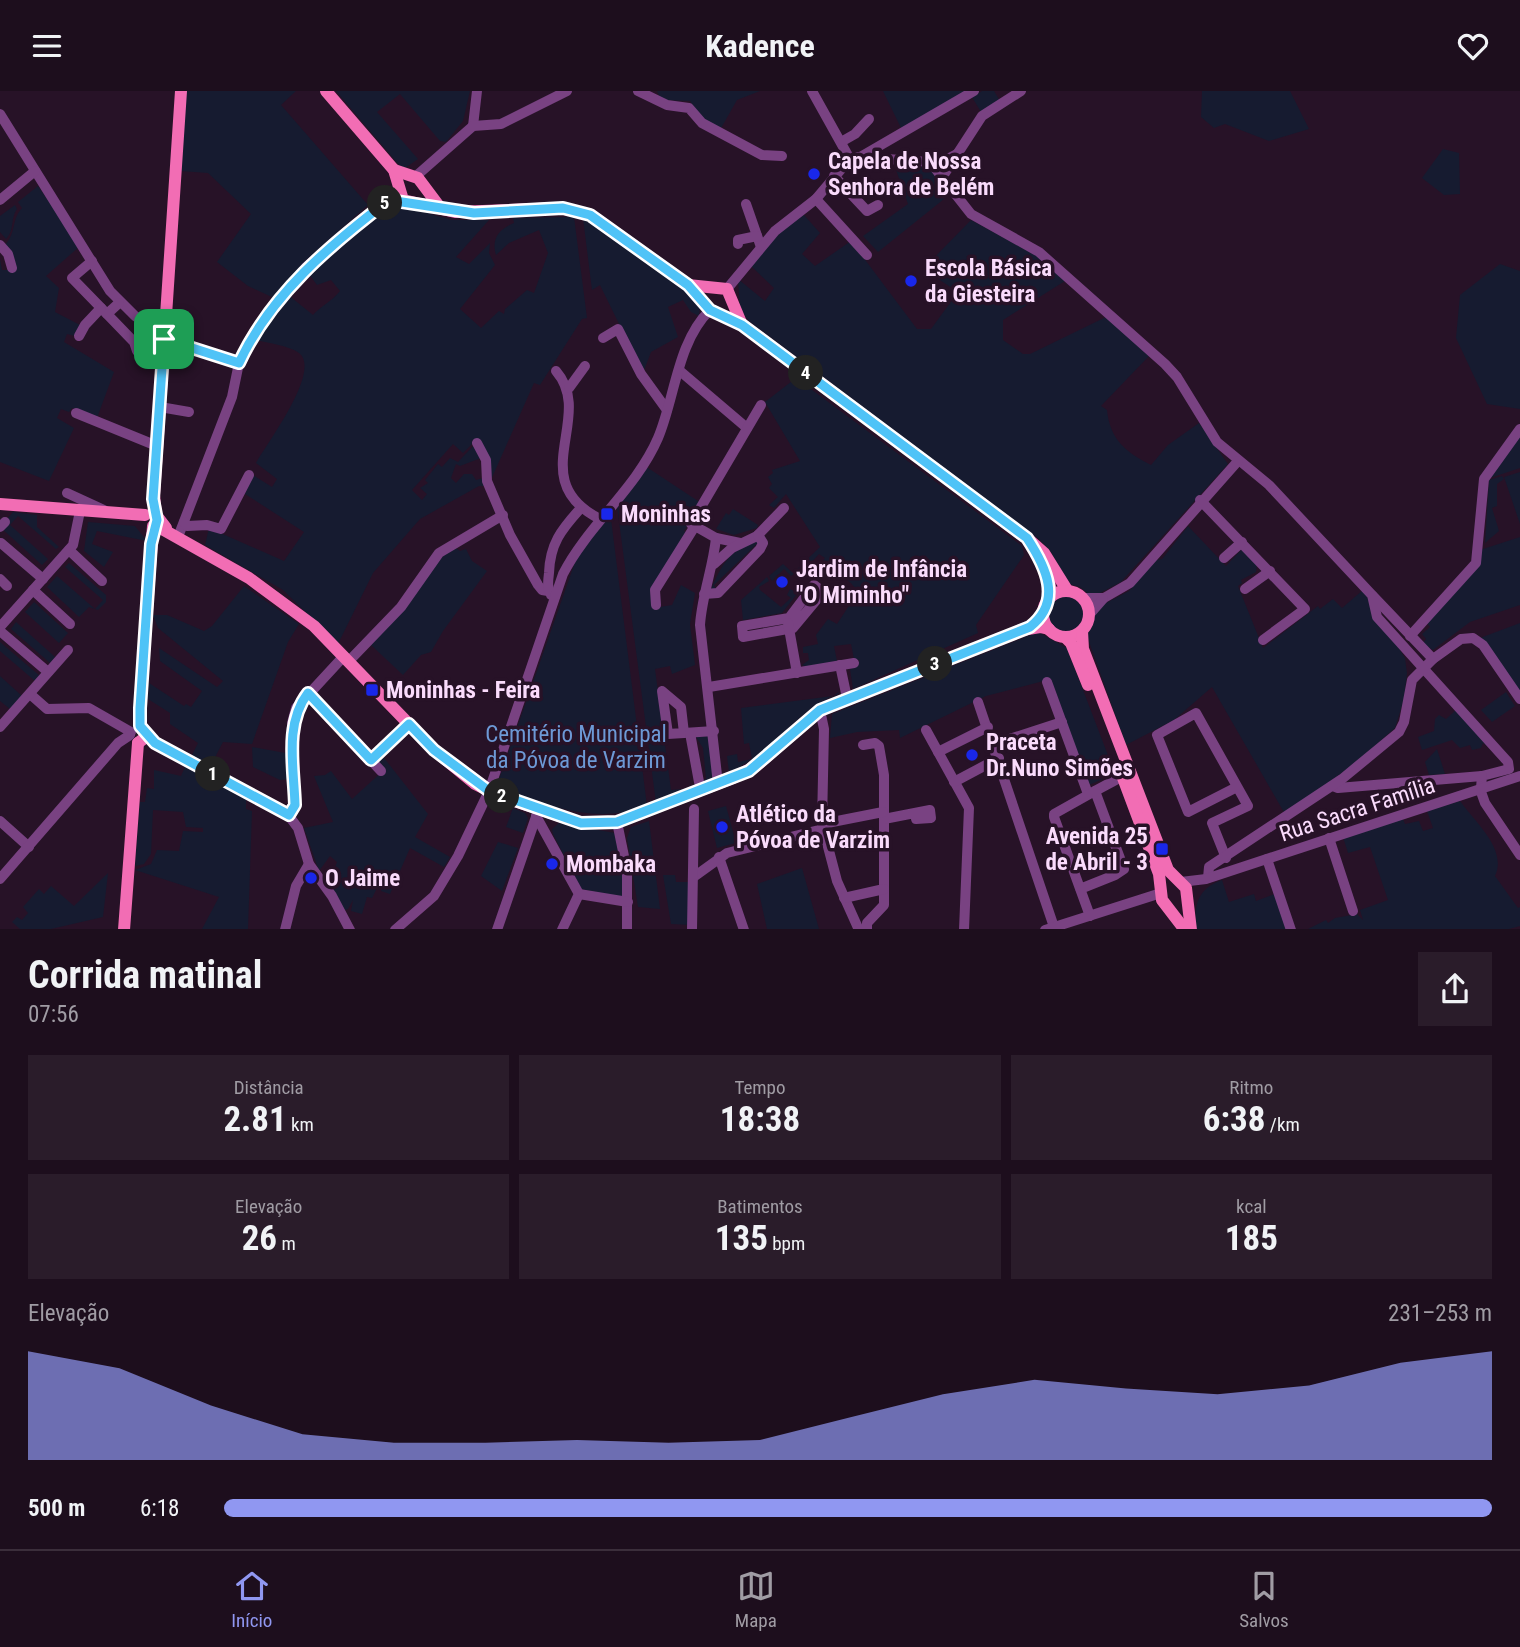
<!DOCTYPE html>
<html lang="pt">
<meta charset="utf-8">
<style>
:root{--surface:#1d0e1d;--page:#2a1c2a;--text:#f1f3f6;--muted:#a09ca4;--line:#3b2e3b;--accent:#9097f1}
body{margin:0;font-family:"Roboto Condensed",sans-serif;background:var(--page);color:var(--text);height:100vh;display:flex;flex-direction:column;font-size:26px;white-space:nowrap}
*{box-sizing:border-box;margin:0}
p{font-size:23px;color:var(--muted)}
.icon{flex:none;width:38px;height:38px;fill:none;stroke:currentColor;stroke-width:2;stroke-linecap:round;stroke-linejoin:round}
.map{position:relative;height:838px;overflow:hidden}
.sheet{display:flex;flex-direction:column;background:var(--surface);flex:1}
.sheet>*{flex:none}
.pin{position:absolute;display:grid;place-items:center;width:60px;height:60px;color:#fff;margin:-30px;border-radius:14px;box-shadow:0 4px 10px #0006}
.km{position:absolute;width:35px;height:35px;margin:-18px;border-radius:50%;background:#222;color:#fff;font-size:19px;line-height:35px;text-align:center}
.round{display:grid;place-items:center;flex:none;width:74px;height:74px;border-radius:0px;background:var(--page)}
.headline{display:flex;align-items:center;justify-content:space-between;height:119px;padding:0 28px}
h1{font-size:38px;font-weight:700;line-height:52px}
.figures{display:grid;grid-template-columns:repeat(3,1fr);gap:10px;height:119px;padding:7px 28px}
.figures div{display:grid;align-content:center;border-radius:0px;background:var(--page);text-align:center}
.figures b{font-size:35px;font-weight:700}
.figures small{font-size:19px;font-weight:400}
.figures p{font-size:19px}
.chart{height:196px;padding:14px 28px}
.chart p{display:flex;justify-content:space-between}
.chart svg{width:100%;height:126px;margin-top:7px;fill:var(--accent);opacity:.7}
ul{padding:0 28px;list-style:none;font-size:23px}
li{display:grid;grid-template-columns:112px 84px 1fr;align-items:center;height:52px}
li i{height:18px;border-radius:9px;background:var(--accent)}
header{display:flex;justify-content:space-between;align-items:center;height:91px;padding:0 28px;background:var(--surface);font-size:32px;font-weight:700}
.tab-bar{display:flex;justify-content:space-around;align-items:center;height:98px;border-top:2px solid var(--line);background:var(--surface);font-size:19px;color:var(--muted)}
.tab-bar a{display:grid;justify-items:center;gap:4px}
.tab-bar .selected{color:var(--accent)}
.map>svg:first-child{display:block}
</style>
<header><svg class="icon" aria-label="menu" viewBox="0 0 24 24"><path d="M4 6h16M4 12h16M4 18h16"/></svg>Kadence<svg class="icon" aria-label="heart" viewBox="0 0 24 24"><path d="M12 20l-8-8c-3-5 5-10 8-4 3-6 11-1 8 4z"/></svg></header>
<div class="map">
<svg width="1520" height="839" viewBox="0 0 1520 839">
<rect width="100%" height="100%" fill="#271227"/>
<g fill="#161b30">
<path d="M186,0H296L281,14L368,114L306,169L274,207L248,195L217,171L251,123L208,82L180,80Z"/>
<path d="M336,0H470L463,30L446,51L440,50L400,3L377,21L418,68L405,77L400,75Z"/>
<path d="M657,0H760L737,9L720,39L703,29L690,10L661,9Z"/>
<path d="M883,0H969L902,39Z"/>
<path d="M982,0H994L1000,10L981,21L972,6Z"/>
<path d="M1202,0H1290L1309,38L1269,50L1225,33L1214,37L1201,26Z"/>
<path d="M1443,58L1459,62L1460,103L1444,104L1422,87Z"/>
<path d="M894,73L929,74L949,104L878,161L863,145L908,113Z"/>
<path d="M38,95L80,155L46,185L59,197L55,221L80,234L75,245L67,243L64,251L114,281L97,327L72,317L69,321L61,318L57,327L74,337L49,390L0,371V168L2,179H10L5,154C17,140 11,129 22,117L18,111Z"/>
<path d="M391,112L452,129H489L456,166L469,173L490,152L489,162L495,174L460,218L481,237L499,220L504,223L505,218L527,199L534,202L548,162L539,139L509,152L496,164C491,148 499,138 514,132L513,127L574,126L587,227L582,228L540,294L534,292L490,391L477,348L472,350L473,352L463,362L453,353L412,399L422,409L427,403L420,397L428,392L425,389L438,373L442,376L450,367L458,371L474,354L481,367L460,375L456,373L451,387L456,392L464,383H472L476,389L483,387L485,395H479L420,428L373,482L338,553L283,499L205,454L209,437L284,470L304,441L245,403L253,384L272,396L277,388L256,372C267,352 322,280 299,262C288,254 265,252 252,248L287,203L313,224C321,215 331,211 340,200L331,189L317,194L306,179Z"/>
<path d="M15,114L17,118C10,128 15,139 6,148L0,141V125Z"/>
<path d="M804,124L820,142L802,163L815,175L851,150L917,238H931L958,201L923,178L971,129L1041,167L1065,190L1003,229V249L1023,263H1030L1106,226L1149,265L1101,315L1107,319C1110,348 1125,361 1151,374L1168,354L1199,332L1228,373L1121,491L1098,503L1090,504L1080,496L1069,493L1051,461L1040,449L749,230L740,219L738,188L765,210L774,197L751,175L777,140Z"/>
<path d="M583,127L694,206L700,214L699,225L691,221L683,209L668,216L678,246L651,261L643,282L600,194L592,199Z"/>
<path d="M1500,173L1520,180V318L1487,313L1456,247L1460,204Z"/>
<path d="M796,287L1022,455L1024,464L976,534L978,542L853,598L850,578L858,574L859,569L854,568L851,553L834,555L837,570L807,576L802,574L809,569L808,562H803V556L818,553L816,544L828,528L837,533L858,501L851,492L822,471L825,467L819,463L808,475L791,485L784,478L772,490L769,485L783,473L793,482L820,456L786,403L774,417L769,414L778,406L769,397L772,393L768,386L773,382L772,379L800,370L765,311Z"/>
<path d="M1520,342V377L1490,387Z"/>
<path d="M645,375L701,412L684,440L688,443L652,499L654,517L672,514L681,494L695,502L690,533L695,574L672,583L670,575L655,578L671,699L694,697L656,712L617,415Z"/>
<path d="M1520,381V433L1504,386Z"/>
<path d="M1502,385L1504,388L1497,393V415L1492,417L1499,440L1485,452L1489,389Z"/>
<path d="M733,418L758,434L757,437L734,444L716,438L726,422L729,424Z"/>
<path d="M610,420L647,715C596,734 549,715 501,698L498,691L580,457Z"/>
<path d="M13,421L37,424V436L59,456L56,458L18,425L10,434L48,468L42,474L0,436Z"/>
<path d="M88,431L135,435L147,450L97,440L92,453L113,461L104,476L84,460Z"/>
<path d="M1188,435L1226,475L1242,458L1257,473L1256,481L1241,489L1242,492L1238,495L1263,557L1318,515L1320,518L1333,508L1342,517L1363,499L1405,567L1407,582L1404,608L1395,637L1354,673L1285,723L1212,596L1174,629L1126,654L1087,545L1096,522L1104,513L1129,500L1156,469L1162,468Z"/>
<path d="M1520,446V514L1470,531L1433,559L1422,553L1426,548L1422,543L1430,536L1426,531L1480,459Z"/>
<path d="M760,450L714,494L716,498L710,500C722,474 729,457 760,450Z"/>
<path d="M456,457L460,460L466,458L472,470L487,480L443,540L431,561L421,564L403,584L371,554L443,465Z"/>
<path d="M69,472L106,504V511L98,519L89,516L79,526L47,496L57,485L95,518L103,509L65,476Z"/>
<path d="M767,486L769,490L759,496L760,499L781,516L791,507L787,504L790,498L798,502L782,522L743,529L741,509Z"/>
<path d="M244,495L299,533L288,551L252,653L223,651L209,678L190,668L198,652L170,633V622L148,608L149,592L184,615L186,613L191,616L202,600L160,570L159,557L217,596L223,590L158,537L153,524H167L204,540L212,535Z"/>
<circle cx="1068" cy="523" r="19"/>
<path d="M34,511L68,542L59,552L25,521Z"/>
<path d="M16,531L55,566L50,572L11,538Z"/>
<path d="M1520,532V602L1480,547Z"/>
<path d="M1038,541L1067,557L1114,680L1112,684L1089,694L1051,588L986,605L900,647L899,639L857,641L830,647L832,623Z"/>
<path d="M0,551L40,585L35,590L0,560Z"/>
<path d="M0,585L22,605L10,618L0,610Z"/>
<path d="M839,601L838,603C795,619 771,664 729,681L727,665L737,663L738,671L752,668L749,652L744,653L741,617L833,605Z"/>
<path d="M1506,601L1515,615L1492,631L1481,619Z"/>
<path d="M1456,619L1489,657L1483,652L1481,657L1472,659L1470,654L1460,657L1452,649L1422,659L1418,646L1434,640L1435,628L1439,624L1446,628Z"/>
<path d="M709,645L713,686L702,694V689L706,688L703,657L696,646Z"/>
<path d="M252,656L291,663V688L280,689L253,676Z"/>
<path d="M1437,658L1445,683L1429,684L1425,671Z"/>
<path d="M381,663L428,723L415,746L450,766L444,776L410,757L390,803L381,800L383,794L379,793L372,807L367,806L362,823L351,820L353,809L348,818L342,820L328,795L337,771L330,765L319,780L304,737L333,731L314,685L325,684L331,680L352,708L384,679L375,668Z"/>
<path d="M185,676L246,707V718L252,720L248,838H202L219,806L135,779L151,773L157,759L179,760L183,740L203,741V737L186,736L183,721L153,719L151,763L144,773L135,775L140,711H145L147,697L154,698V679L181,685Z"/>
<path d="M1460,710C1473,729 1508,758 1495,785L1518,817L1520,816V835L1509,838L1306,839L1326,829L1328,832L1335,827L1357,823L1363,829L1360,819L1388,809L1370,756L1348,762L1343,746L1403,728L1405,733L1419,730L1423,740L1433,737L1427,720Z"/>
<path d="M726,715L736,752L717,757L708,720Z"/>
<path d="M513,717L525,722L528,727L523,742L506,736Z"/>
<path d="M649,730L660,818L638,816L627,747L631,736Z"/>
<path d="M559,732L615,742L626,807L581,798L553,743L552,738Z"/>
<path d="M498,751L518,757L502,800L481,785Z"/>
<path d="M802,777L819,838H767L757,793Z"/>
<path d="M108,782L103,826L51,838H20L12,831L17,826L22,829L28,822L23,816L39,798L44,803L51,795L74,815Z"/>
<path d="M663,784H675L676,791H691V834L671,833Z"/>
<path d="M1222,789L1229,811L1254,803L1256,810L1275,803L1287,838H1196C1194,814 1197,798 1222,789Z"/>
</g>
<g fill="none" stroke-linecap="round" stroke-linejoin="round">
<g stroke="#794282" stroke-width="10">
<path d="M638,0L667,14L689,17L702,32L762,64L782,65"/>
<path d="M812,0L851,70"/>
<path d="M0,23L110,200L135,225L161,242L164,248L239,272L232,306L178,446"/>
<path d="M473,35L477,0"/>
<path d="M841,51L855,43L869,28"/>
<path d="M858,66L930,71L971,123L1039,161L1165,273L1177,286L1217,351L1269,394L1372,504L1377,526L1508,671L1509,678L1482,685L1481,697"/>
<path d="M930,71L944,70L959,62"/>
<path d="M834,85L867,120L878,114"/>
<path d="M943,85L982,25L1021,0"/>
<path d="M415,86L473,35L501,33L567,0"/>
<path d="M816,108L867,164"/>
<path d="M0,109L35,80"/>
<path d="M746,113L761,156"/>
<path d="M738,153V149L757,145"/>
<path d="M0,154L8,163L12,177"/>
<path d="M92,170L72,187L107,223L119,212"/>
<path d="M727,198L775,140L816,108L843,76L974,0"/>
<path d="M107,223L134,251L137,260"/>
<path d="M79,245L85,234L101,217"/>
<path d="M603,247L618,238L641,283L667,319"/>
<path d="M239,272L251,246L306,176L398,100"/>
<path d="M556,280C596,326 523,389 600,428"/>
<path d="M680,280L747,337"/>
<path d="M569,297L585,275"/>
<path d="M160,316L189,321"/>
<path d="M76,322L157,355"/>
<path d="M477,352L486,369L487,390L510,444L538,494L542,499L548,500"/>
<path d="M67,402L104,419"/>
<path d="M1200,409L1305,518L1263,549"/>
<path d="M184,431L187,435L207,434L221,438L249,384"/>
<path d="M695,435L691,433L761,314"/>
<path d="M0,436L5,431"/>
<path d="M716,447L740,452"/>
<path d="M1,452L43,488"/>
<path d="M69,459L102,490"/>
<path d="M1224,467L1242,451"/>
<path d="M714,473L732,457L757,445L784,417"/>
<path d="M0,488L7,495"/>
<path d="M814,494L823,501L793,537L743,546L742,535L789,527Z"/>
<path d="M1245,498L1270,480"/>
<path d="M33,499L70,533"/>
<path d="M704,503L718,502L760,458L763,452L758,444"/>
<path d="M551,504C547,497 548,490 549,482C550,453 561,439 580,418"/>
<path d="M1373,505L1433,568"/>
<path d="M1084,507H1104L1130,492L1238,370"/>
<path d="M656,514L655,499L695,435L716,447C713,477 702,504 700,534L718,693"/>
<path d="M1089,524L1103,508"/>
<path d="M788,532L797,582"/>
<path d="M0,536L73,454L80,420"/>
<path d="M0,540L48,581"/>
<path d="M1410,545L1476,472L1484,388L1520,338"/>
<path d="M349,570L401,516L439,462L503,424"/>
<path d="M840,574L847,607"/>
<path d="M1047,591L1088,703"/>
<path d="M709,596L854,572"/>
<path d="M308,602L381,680"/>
<path d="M30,603L47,618L89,617L131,641"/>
<path d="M978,611L1054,836"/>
<path d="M820,619L824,638L822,733L837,790L859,839"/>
<path d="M0,636L68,559"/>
<path d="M926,639L969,717L964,839"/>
<path d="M684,642L668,643L662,600L681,616L684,642L714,640"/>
<path d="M690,642L699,691"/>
<path d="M147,643L155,652L289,725L298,737L309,773L332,805L350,839"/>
<path d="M994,653L1062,631"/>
<path d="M863,654L875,652L879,655L884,684V814L867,832V839"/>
<path d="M938,661L988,636"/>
<path d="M371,669L409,633"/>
<path d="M954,691L999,667"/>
<path d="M1333,695L1338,697L1482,685"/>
<path d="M1480,698L1485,712L1520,764"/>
<path d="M1095,700L1123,685"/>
<path d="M289,725L295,714L292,632L296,617L344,565"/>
<path d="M536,725L579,803L562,839"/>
<path d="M884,728L930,719L931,727L916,728L915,722"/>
<path d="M0,730L29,756"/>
<path d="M617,731L627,780V839"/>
<path d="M822,733L883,721"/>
<path d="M1329,747L1353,820"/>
<path d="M719,766L744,839"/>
<path d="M1226,767L1212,732L1248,715L1196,622L1157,644L1188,721L1237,696"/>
<path d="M1267,768L1291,839"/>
<path d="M695,785L727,762L823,738"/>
<path d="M1208,787L1209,776L1342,688L1399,641L1404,631L1412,589L1433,568L1461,548L1473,547L1483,554L1520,608"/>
<path d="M0,788L118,652L130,644"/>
<path d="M1181,791L1206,788L1520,685"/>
<path d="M1080,798L1115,784L1124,778L1095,700L1054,723V726L1090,825"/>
<path d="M579,803L628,811"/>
<path d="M844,807L884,798"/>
<path d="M285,839L296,795L309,773"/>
<path d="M395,839L434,805L458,765L489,700L563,483C588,434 636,398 658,347C675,307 677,251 710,219"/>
<path d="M497,839L537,723"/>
<path d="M692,839L694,718"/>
<path d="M1045,839L1161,802"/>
</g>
<g stroke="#f26db4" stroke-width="12">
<path d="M326,0L394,79L403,109L455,121L563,117L590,124L688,194L710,219L742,234L1027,447L1044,462L1067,499"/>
<path d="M394,79L418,87L439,115"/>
<path d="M688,194L727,198L742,234"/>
<path d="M0,413L145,424"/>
<path d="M155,434L249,487L314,535L434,659L475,693L497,704L581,732L617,731L733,687L756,675L820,619L1022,539L1040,536L1049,538"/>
<path d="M166,437L156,424L154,404L181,0"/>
<path d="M1041,469L1049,488L1051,505"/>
<circle cx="1066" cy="523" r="23"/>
<path d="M1082,540L1083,558L1168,779L1186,797L1191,839"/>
<path d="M1065,546L1071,552L1088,594"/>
<path d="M138,652L147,645L140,635V617L153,435"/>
<path d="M1120,679L1159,783L1162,809L1185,839"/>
<path d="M124,839L138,652"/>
</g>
</g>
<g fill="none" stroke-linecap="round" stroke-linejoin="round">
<g stroke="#fff" stroke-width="14">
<path id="route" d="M389,109L474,122L563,117L590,124L688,194L710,219L742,234L1027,447C1046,476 1063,510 1030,536L820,619L749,680L617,731L581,732L489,700L434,659L409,633L371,669L308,602C284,633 294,677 295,714L289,724L155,652L140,635V617L151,453L157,429L153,408L164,248L239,272C271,203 330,154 389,109Z"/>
</g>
<use href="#route" stroke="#4fc3f7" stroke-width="9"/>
</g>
<g fill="#1927ea" stroke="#271227" stroke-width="2.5">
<circle cx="814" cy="83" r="7"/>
<circle cx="911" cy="190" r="7"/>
<rect x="600" y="416" width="14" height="14" rx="3.5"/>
<circle cx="782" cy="491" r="7"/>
<rect x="365" y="592" width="14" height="14" rx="3.5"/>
<circle cx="972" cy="664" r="7"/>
<circle cx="722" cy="736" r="7"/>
<rect x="1155" y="751" width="14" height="14" rx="3.5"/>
<circle cx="552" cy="773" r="7"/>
<circle cx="311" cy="787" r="7"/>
</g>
<g text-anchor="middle" stroke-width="7" stroke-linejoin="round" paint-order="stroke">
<g font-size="23" font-weight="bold" fill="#fadbfc" stroke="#271227" text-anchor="start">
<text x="828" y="78">Capela de Nossa<tspan x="828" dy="26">Senhora de Belém</tspan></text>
<text x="925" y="185">Escola Básica<tspan x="925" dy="26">da Giesteira</tspan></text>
<text x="621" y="431">Moninhas</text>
<text x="796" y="486">Jardim de Infância<tspan x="796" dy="26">"O Miminho"</tspan></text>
<text x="386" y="607">Moninhas - Feira</text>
<text x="986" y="659">Praceta<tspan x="986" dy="26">Dr.Nuno Simões</tspan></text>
<text x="736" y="731">Atlético da<tspan x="736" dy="26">Póvoa de Varzim</tspan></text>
<text x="1148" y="753" text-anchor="end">Avenida 25<tspan x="1148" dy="26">de Abril - 3</tspan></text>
<text x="566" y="781">Mombaka</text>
<text x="325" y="795">O Jaime</text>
</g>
<g font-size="23" fill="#6d99d6" stroke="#271227">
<text x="576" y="651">Cemitério Municipal<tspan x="576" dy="26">da Póvoa de Varzim</tspan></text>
</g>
<g font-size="23" fill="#fadbfc" stroke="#271227">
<text transform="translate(1357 718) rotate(-18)" y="8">Rua Sacra Família</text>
</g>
</g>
</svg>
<div class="pin" style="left:164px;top:248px;background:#1e9e55"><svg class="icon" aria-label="arrive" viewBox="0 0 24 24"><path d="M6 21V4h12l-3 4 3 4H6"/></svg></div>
<b class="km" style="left:213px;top:683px">1</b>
<b class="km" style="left:502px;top:705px">2</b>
<b class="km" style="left:935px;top:573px">3</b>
<b class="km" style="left:806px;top:282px">4</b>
<b class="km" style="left:385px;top:112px">5</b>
</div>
<section class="sheet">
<div class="headline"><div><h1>Corrida matinal</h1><p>07:56</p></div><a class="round"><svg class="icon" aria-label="share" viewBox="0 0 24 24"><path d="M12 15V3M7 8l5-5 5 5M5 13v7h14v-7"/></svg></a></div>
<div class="figures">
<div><p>Distância</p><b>2.81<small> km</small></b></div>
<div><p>Tempo</p><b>18:38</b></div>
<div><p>Ritmo</p><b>6:38<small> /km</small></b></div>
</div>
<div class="figures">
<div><p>Elevação</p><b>26<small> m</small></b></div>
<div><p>Batimentos</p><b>135<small> bpm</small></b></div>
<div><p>kcal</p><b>185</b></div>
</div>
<div class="chart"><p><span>Elevação</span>231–253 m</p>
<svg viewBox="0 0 160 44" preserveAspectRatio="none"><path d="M0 44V6L10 12L20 25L30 35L40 38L50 38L60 37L70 38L80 37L90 29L100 21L110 16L120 19L130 21L140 18L150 10L160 6V44z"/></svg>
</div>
<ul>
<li><b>500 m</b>6:18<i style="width:100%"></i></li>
</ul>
</section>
<nav class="tab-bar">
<a class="selected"><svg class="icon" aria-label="home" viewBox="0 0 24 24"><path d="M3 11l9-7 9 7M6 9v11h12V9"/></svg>Início</a>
<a><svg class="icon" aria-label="map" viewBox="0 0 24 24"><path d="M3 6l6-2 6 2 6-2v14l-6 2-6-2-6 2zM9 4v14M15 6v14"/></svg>Mapa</a>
<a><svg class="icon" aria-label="saved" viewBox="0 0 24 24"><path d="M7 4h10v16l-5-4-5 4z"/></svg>Salvos</a>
</nav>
